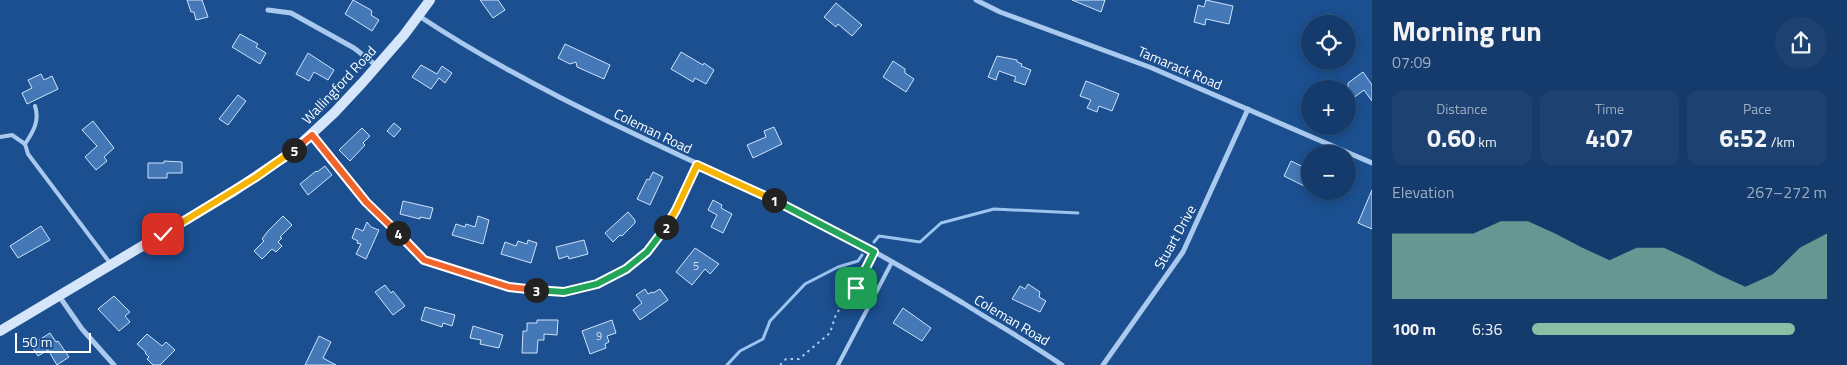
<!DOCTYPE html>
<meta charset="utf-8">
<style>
:root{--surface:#143b6b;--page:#1d4271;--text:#f1f3f6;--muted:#9dadc1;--line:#33557e;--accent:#8abfa5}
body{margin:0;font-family:"Titillium Web",sans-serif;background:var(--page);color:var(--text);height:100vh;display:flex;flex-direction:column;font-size:19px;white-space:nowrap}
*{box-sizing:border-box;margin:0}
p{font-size:16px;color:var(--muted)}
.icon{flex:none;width:28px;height:28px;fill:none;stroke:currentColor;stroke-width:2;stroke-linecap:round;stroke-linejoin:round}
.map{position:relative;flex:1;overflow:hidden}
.sheet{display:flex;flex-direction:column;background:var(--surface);width:475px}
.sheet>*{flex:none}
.controls{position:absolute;left:1301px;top:15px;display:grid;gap:10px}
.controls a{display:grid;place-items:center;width:55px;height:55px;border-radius:50%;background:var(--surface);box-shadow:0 2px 8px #0003,0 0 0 1px var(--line);font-size:25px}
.scale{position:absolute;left:15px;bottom:12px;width:76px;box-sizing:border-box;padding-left:5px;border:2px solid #fff;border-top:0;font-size:14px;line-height:18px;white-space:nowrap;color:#fff;-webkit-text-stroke:4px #1b4f8f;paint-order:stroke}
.pin{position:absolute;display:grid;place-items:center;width:42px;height:42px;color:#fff;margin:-21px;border-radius:10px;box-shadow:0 2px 8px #0006}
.km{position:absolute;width:25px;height:25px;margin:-12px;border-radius:50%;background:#222;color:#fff;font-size:14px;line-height:25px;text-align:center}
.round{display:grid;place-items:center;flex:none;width:52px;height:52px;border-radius:26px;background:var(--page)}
.overview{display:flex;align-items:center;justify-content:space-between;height:85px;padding:0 20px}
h1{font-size:28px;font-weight:700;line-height:38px}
.figures{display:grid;grid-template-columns:repeat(3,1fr);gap:8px;height:85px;padding:5px 20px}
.figures div{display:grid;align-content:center;border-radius:12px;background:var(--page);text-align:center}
.figures b{font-size:25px;font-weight:700}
.figures small{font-size:14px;font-weight:400}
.figures p{font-size:14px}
.chart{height:140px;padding:10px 20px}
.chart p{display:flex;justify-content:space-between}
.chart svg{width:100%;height:90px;margin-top:5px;fill:var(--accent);opacity:.7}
ul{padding:0 20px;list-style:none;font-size:16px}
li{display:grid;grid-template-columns:80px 60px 1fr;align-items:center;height:38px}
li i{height:12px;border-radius:6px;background:var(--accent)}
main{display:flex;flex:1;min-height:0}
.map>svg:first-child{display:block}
</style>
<main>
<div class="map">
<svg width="1372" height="365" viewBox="0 0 1372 365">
<rect width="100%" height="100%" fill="#1b4f8f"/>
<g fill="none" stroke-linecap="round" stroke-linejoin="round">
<g stroke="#9cc4f0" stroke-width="3">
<path d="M874,242L879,236L920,242L941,223L994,209L1078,213"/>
<path d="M727,365L740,351L763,339L770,321L805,284L838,267L858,261L862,255"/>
</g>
</g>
<g fill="#4478b7" stroke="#cfe3fa">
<path d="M187,0H202L208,17L196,20L194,12H191Z"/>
<path d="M353,0L371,10L372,12L371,15L379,20L372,31L345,14Z"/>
<path d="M480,0H498L505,10L493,18Z"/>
<path d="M1072,0H1105L1101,12Z"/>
<path d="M1206,0L1233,6L1229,24L1206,19L1205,25L1194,22L1198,5L1204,7Z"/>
<path d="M836,3L862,25L852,36L838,24L836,27L824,17Z"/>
<path d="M240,34L258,44L256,47L266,53L260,64L232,47Z"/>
<path d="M565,44L610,65L604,79L577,67L576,62L570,64L558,58Z"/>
<path d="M681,52L703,65L704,63L714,70L706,84L695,78L693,82L671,69Z"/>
<path d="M308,53L334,70L328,80L314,72L309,81L296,74Z"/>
<path d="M997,56L1017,60V62L1022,64L1021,66L1031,70L1025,85L1014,81L1016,77L999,71L996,80L988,77Z"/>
<path d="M893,61L905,69V73L914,79L906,92L883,77Z"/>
<path d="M421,65L437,74L442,66L452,73L445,83L439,78L431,89L412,77Z"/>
<path d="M1363,72L1372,85V101L1364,90L1348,102V83Z"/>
<path d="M41,74L44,80L52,76L58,89L27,104L22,93L32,88L28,80Z"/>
<path d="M1086,81L1119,94L1112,111L1099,106L1097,112L1087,108L1091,100L1080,96Z"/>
<path d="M238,95L246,101L228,125L219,119Z"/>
<path d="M93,121L114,148L104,157L107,161L96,170L85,157L97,146L82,130Z"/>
<path d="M394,123L401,129L394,137L387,131Z"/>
<path d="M774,127L782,144L753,158L747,145L766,137L764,131Z"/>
<path d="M362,128L370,136L363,143L365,145L350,161L339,150Z"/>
<path d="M164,161L182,162V173H167V178H148V163H164Z"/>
<path d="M1291,161L1310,170V189L1284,176Z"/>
<path d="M325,166L332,175L308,195L300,184L316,171L317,172Z"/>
<path d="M653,172L663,177L650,205L637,199L647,179L649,180Z"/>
<path d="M1372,190V229L1358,223Z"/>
<path d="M713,200L722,205L721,208L732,214L723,233L711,227L717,215L708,210Z"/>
<path d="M403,201L433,208L430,219L420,217V219L400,214Z"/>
<path d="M628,212L635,220V223L622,236L620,235L613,242L605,233Z"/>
<path d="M283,216L292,225L280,237L282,238L278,242L282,246L276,252L272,249L262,259L254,251L264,241L262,239L268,231Z"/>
<path d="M478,216L489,220L483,244L452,235L456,224L465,227L466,224L475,227Z"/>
<path d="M367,222L371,227L379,230L366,259L356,254L361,244L357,243L358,241L352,238L356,228L363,231Z"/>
<path d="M41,226L50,240L18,258L10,246Z"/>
<path d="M528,240L537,243L531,263L501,254L505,242L516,246L518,241L527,244Z"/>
<path d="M584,240L588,254L569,259L568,256L559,259L556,247Z"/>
<path d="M695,248L719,264L710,274L705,269L692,285L676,272Z"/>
<path d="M1028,284L1040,292L1039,297L1046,301L1040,312L1012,299L1020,286L1025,289Z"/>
<path d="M385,285L391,293L393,291L405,306L393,315L375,292Z"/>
<path d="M645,289L648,294L652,292L653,293L660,289L668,300L640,320L633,310L642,303L636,295Z"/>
<path d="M114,296L130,312L125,316L130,322L119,331L98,309Z"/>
<path d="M425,307L455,315L452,326L443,323L442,327L421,320Z"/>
<path d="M903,308L931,328L922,341L893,323Z"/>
<path d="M537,320H558L557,335L544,334V340H538L537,353H522L523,331H527V323H537Z"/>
<path d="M612,320L616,333L607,336L609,342L605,344L606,348L590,354L582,331Z"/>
<path d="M473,326L503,335L499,348L480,344L481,340L470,338Z"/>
<path d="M50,333L56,342L58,341L69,357L57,365L48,350L38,356L31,345Z"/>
<path d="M147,334L162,346L166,342L175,350L160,365H153L147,359L149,357L145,353L146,352L137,344Z"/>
<path d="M319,336L331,342L323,358L336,365H305Z"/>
</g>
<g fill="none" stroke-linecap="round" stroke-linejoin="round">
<g stroke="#a9c9ee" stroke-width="2" stroke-dasharray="2.5 4" stroke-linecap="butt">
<path d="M317,141L366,202L419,255"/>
<path d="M780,365L786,359H799L830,333L836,314L856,289L870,258"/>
</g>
<g stroke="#a9c9ee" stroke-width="4">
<path d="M35,106C40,121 33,132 25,144L28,154L110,263"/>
<path d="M0,137L12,135L25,144"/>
<path d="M838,365L892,262"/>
</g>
<g stroke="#a9c9ee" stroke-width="5">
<path d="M976,0L1000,12L1152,68L1372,163"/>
<path d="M268,10L291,13L354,48L377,66"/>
<path d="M419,16C538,95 670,149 798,211C854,239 909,271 963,303C996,324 1030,343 1062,365"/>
<path d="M424,260C452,269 480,280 508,287C518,289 554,293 564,292C602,289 644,260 665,229C678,210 687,187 697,165"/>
<path d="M59,296L82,329L114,365"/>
<path d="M1103,365L1183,252L1248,109"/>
</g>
<path stroke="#d6e6fa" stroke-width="10" d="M0,331L231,193L292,152L334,113L363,82L404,35L430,0"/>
</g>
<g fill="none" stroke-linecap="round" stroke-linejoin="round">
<g stroke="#fff" stroke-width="10">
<path id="split-1" d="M774,200L874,252L856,288"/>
</g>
<g stroke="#fff" stroke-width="10">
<path id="split-2" d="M666,227L676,210L697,165L774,200"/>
</g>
<g stroke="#fff" stroke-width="10">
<path id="split-3" d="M536,290L564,292L597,284L626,269L647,252L666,227"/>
</g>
<g stroke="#fff" stroke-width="10">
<path id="split-4" d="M398,233L424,260L509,287L536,290"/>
</g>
<g stroke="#fff" stroke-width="10">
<path id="split-5" d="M294,150L312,135L366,202L398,233"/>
</g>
<g stroke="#fff" stroke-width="10">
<path id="split-6" d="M163,234L256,177L294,150"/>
</g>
<use href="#split-1" stroke="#22a559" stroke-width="6"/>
<use href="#split-2" stroke="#f5b400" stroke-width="6"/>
<use href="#split-3" stroke="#22a559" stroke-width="6"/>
<use href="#split-4" stroke="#f0652b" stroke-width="6"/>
<use href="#split-5" stroke="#f0652b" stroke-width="6"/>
<use href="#split-6" stroke="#f5b400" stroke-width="6"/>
</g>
<g text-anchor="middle" stroke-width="4" stroke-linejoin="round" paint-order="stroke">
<g font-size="11" fill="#d0dded">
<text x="696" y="270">5</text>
<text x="599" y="340">9</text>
</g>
<g font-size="14" fill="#fff" stroke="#1b4f8f">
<text transform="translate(1180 68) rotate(23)" y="5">Tamarack Road</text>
<text transform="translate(339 85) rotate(-47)" y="5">Wallingford Road</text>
<text transform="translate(653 131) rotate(26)" y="5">Coleman Road</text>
<text transform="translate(1175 237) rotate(-61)" y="5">Stuart Drive</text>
<text transform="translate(1012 320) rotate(31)" y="5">Coleman Road</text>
</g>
</g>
</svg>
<div class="controls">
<a><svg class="icon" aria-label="locate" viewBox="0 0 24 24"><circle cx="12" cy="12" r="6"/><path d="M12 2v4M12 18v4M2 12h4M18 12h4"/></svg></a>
<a>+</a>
<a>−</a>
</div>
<div class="scale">50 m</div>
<div class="pin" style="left:856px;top:288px;background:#1e9e55"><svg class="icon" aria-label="arrive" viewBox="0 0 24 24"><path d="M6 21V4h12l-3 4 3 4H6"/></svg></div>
<div class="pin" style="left:163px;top:234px;background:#d93025"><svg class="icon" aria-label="check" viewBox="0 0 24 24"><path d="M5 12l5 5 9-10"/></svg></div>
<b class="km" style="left:774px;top:200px">1</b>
<b class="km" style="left:666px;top:227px">2</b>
<b class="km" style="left:536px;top:290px">3</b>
<b class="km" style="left:398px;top:233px">4</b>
<b class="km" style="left:294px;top:150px">5</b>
</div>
<section class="sheet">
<div class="overview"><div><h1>Morning run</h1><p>07:09</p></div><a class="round"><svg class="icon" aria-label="share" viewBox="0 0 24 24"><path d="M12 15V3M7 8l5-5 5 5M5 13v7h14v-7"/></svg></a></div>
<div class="figures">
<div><p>Distance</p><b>0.60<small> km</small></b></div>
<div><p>Time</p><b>4:07</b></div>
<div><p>Pace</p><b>6:52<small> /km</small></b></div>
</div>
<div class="chart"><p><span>Elevation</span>267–272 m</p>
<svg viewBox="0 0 160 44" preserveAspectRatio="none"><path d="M0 44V12L10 12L20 12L30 12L40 6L50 6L60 12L70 19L80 25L90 19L100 19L110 25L120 32L130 38L140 32L150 19L160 12V44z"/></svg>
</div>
<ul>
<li><b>100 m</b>6:36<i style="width:89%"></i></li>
</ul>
</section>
</main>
